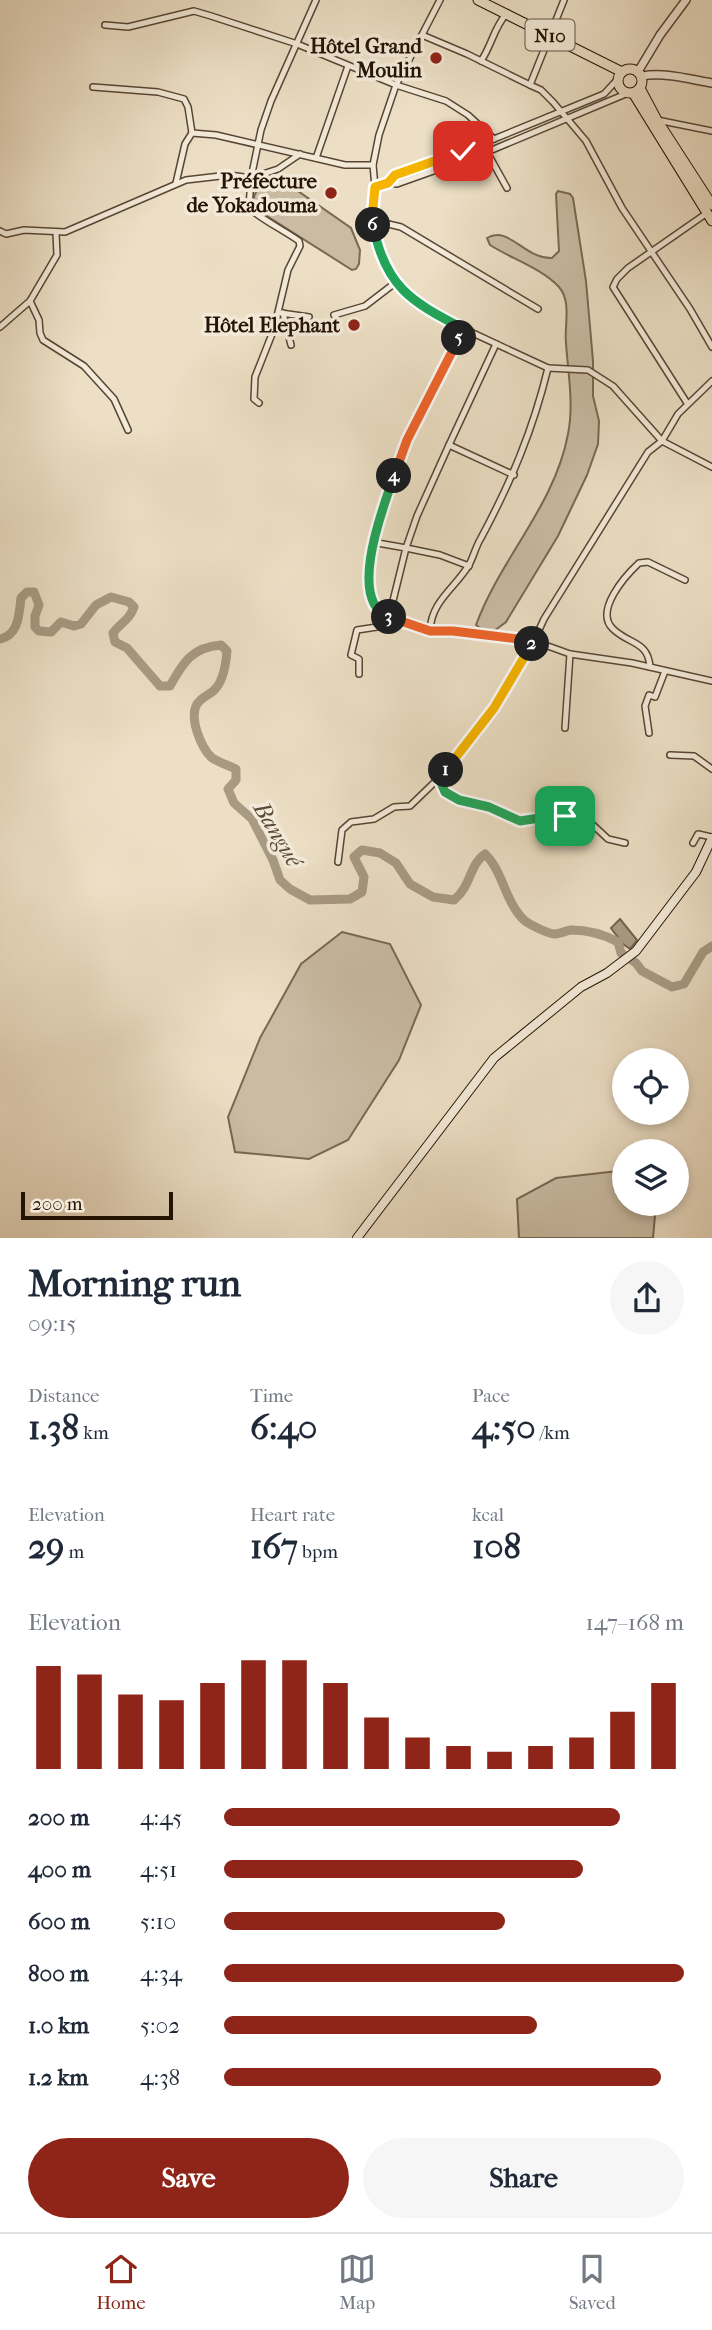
<!DOCTYPE html>
<meta charset="utf-8">
<style>
:root{--surface:#fff;--page:#f6f6f7;--text:#1f2937;--muted:#747a83;--line:#e0e1e3;--accent:#8f2418}
body{margin:0;font-family:"IM FELL French Canon",serif;background:var(--page);color:var(--text);height:100vh;display:flex;flex-direction:column;font-size:26px;white-space:nowrap}
*{box-sizing:border-box;margin:0}
p{font-size:23px;color:var(--muted)}
.icon{flex:none;width:38px;height:38px;fill:none;stroke:currentColor;stroke-width:2;stroke-linecap:round;stroke-linejoin:round}
.map{position:relative;height:1238px;overflow:hidden}
.side{display:flex;flex-direction:column;background:var(--surface);flex:1}
.side>*{flex:none}
.fabs{position:absolute;left:612px;top:1048px;display:grid;gap:14px}
.fabs a{display:grid;place-items:center;width:77px;height:77px;border-radius:50%;background:var(--surface);box-shadow:0 4px 10px #0003;font-size:35px}
.scale{position:absolute;left:21px;bottom:18px;width:152px;box-sizing:border-box;padding-left:7px;border:4px solid #251304;border-top:0;font-size:19px;line-height:24px;white-space:nowrap;color:#251304;-webkit-text-stroke:5px #f3ead9;paint-order:stroke}
.pin{position:absolute;display:grid;place-items:center;width:60px;height:60px;color:#fff;margin:-30px;border-radius:14px;box-shadow:0 4px 10px #0006}
.km{position:absolute;width:35px;height:35px;margin:-18px;border-radius:50%;background:#222;color:#fff;font-size:19px;line-height:35px;text-align:center}
.round{display:grid;place-items:center;flex:none;width:74px;height:74px;border-radius:37px;background:var(--page)}
.summary{display:flex;align-items:center;justify-content:space-between;height:119px;padding:0 28px}
h1{font-size:38px;font-weight:700;line-height:52px}
.figures{display:grid;grid-template-columns:repeat(3,1fr);gap:10px;height:119px;padding:7px 28px}
.figures div{display:grid;align-content:center}
.figures b{font-size:35px;font-weight:700}
.figures small{font-size:19px;font-weight:400}
.figures p{font-size:19px}
.chart{height:196px;padding:14px 28px}
.chart p{display:flex;justify-content:space-between}
.chart svg{width:100%;height:126px;margin-top:7px;stroke:var(--accent);stroke-width:6}
.action{display:flex;gap:14px;margin-top:auto;padding:14px 28px}
.action a{flex:1;height:80px;border-radius:42px;background:var(--accent);color:#fff;font-size:28px;font-weight:700;line-height:80px;text-align:center}
.action a+a{background:var(--page);color:var(--text)}
ul{padding:0 28px;list-style:none;font-size:23px}
li{display:grid;grid-template-columns:112px 84px 1fr;align-items:center;height:52px}
li i{height:18px;border-radius:9px;background:var(--accent)}
.dock{display:flex;justify-content:space-around;align-items:center;height:98px;border-top:2px solid var(--line);background:var(--surface);font-size:19px;color:var(--muted)}
.dock a{display:grid;justify-items:center;gap:4px}
.dock .on{color:var(--accent)}
.map>svg:first-child{display:block}
</style>
<div class="map">
<svg width="712" height="1238" viewBox="0 0 712 1238">
<rect width="100%" height="100%" fill="#ecdfc5"/>
<filter id="stains"><feTurbulence type="fractalNoise" baseFrequency=".00286" numOctaves="4"/><feColorMatrix values="0 0 0 0 .2 0 0 0 0 .09 0 0 0 0 .02 0 0 0 .5 -.17"/></filter>
<radialGradient id="worn" r=".72"><stop offset=".6" stop-color="#630" stop-opacity="0"/><stop offset="1" stop-color="#630" stop-opacity=".3"/></radialGradient>
<g fill="#cabca4" stroke="#786854" stroke-width="2">
<path d="M270,182H285L351,228L360,250L359,264L356,269L352,270L259,211L253,203C254,191 259,186 270,182Z"/>
<path d="M558,191L570,194L573,198L586,281L593,361V396L599,421L598,444L587,475L558,536L506,622L494,631L481,629L476,625C500,559 555,505 568,434C574,404 568,373 566,343C564,326 572,302 559,287C541,268 512,259 490,245L487,238C509,225 524,259 552,258L559,251L556,194Z"/>
<path d="M342,932L390,944L421,1005L399,1060L348,1140L309,1159L235,1152L228,1117L260,1038L301,964Z"/>
<path d="M618,1171L625,1177V1204H656L653,1238H519L517,1199L556,1178Z"/>
</g>
<path fill="#a89a83" stroke="#746450" stroke-width="2" d="M620,919L637,940L630,949L623,944L611,928Z"/>
<g fill="none" stroke-linecap="round" stroke-linejoin="round">
<path stroke="#a89a83" stroke-width="9" d="M0,639C19,635 19,614 21,598L27,592H34L39,605L35,616V627L39,631L51,632L61,622L74,626L81,624L96,605L111,597L129,602L134,607C128,622 122,621 113,633L115,642L127,648L160,686H170C183,663 192,647 221,645L227,651C226,663 224,679 216,688C210,696 201,696 196,706C190,720 201,747 211,757C217,762 228,765 236,769V780L228,789L234,803L252,819L273,860L280,880L290,889L310,900L350,899L362,892L364,877L354,857L362,850L380,853L396,863L410,884L433,897L454,900C472,885 469,865 485,854C503,871 505,902 524,920C530,925 547,933 554,934C560,934 565,931 571,930C587,930 605,935 618,942L621,953L636,963L642,971L672,987L684,984L703,952L712,946"/>
<g stroke="#574634" stroke-width="8">
<g id="minor">
<path d="M440,0L396,85L379,135L373,165L375,187L372,217L376,241L395,283L434,314L462,328L452,352L406,440L379,517L372,542L369,583L373,602L377,608L384,616L430,631H453L534,641L570,654L632,663L712,681"/>
<path d="M105,25L128,27L194,11L211,16L297,44L396,85L446,101L468,115L494,139"/>
<path d="M422,35L467,54L530,85L541,90L553,102L586,141L622,208L690,309L712,347"/>
<path d="M481,61C492,45 494,27 507,13"/>
<path d="M530,85L564,0"/>
<path d="M93,87L158,92L184,99L188,107L192,133"/>
<path d="M657,120L712,131"/>
<path d="M487,152L507,188"/>
<path d="M316,158L348,66"/>
<path d="M251,178L261,130L271,101L316,0"/>
<path d="M251,178L278,169L300,154"/>
<path d="M176,183L185,144L192,133L216,135L345,165H373"/>
<path d="M388,183L397,184L487,152L628,93"/>
<path d="M375,187L388,183L395,175L494,139L604,94L618,79"/>
<path d="M372,217L384,223L401,227L538,309"/>
<path d="M0,231L6,234L24,230L65,232L186,180L229,175L251,178L249,208C264,221 282,229 299,241L300,246L288,270L274,329L255,377L254,399L259,403"/>
<path d="M56,233L57,255L30,301L39,320L40,333L43,340L84,366L114,399L128,430"/>
<path d="M281,313L309,317"/>
<path d="M283,313L291,345"/>
<path d="M334,315L365,306L395,283"/>
<path d="M0,327L30,301"/>
<path d="M548,368L588,370L613,386L662,441L712,467"/>
<path d="M687,403L613,287L617,279L628,268L707,213"/>
<path d="M449,445L496,344"/>
<path d="M372,542L406,548L389,617"/>
<path d="M469,566L440,555L406,548L417,516L449,445L514,475"/>
<path d="M430,631C431,600 457,587 470,563C474,555 476,546 481,538C511,482 533,430 548,368L462,328"/>
<path d="M650,667C648,641 630,645 613,629C594,611 625,576 639,563L648,562L685,580"/>
<path d="M359,674V659L351,655L357,630L377,627L384,616"/>
<path d="M565,728L570,654"/>
<path d="M649,733L645,706L649,695L655,697L665,671"/>
<path d="M670,755L694,756L712,769"/>
<path d="M439,778L445,792L459,800L489,807L520,821L546,817L558,819L571,816L593,825L608,839L625,843"/>
<path d="M693,843L698,834L712,837"/>
<path d="M338,862L342,830L351,822L374,819L394,807L410,806L439,778L494,708L534,641L544,619L648,452L662,441L678,414L712,381"/>
</g>
</g>
<g stroke="#574634" stroke-width="10">
<g id="tertiary">
<path d="M639,70L660,35L686,0"/>
<path d="M642,76C665,72 688,79 712,83"/>
</g>
</g>
<g stroke="#251304" stroke-width="10">
<path id="secondary" d="M357,1238L494,1058L581,987L607,973L636,951L696,872L712,838"/>
</g>
<g stroke="#251304" stroke-width="11">
<g id="trunk">
<path d="M478,0L622,72"/>
<circle cx="630" cy="81" r="12"/>
<path d="M640,88L657,120L712,205"/>
<path d="M633,93L712,221"/>
</g>
</g>
<use href="#minor" stroke="#f3ead9" stroke-width="5"/>
<use href="#tertiary" stroke="#f3ead9" stroke-width="7"/>
<use href="#secondary" stroke="#f3ead9" stroke-width="8"/>
<use href="#trunk" stroke="#ecdfc5" stroke-width="9"/>
</g>
<g fill="none" stroke-linecap="round" stroke-linejoin="round">
<g stroke="#fff" stroke-width="14">
<path id="split-1" d="M446,770L439,778L445,792L459,800L489,807L520,821L546,817L558,819L565,816"/>
</g>
<g stroke="#fff" stroke-width="14">
<path id="split-2" d="M446,770L494,708L532,644"/>
</g>
<g stroke="#fff" stroke-width="14">
<path id="split-3" d="M389,617L430,631H453L534,641L532,644"/>
</g>
<g stroke="#fff" stroke-width="14">
<path id="split-4" d="M389,617C346,601 384,505 394,476"/>
</g>
<g stroke="#fff" stroke-width="14">
<path id="split-5" d="M394,476L407,440L459,338"/>
</g>
<g stroke="#fff" stroke-width="14">
<path id="split-6" d="M373,225C385,286 410,301 462,328L459,338"/>
</g>
<g stroke="#fff" stroke-width="14">
<path id="split-7" d="M373,225L372,218L375,187L388,183L395,175L463,151"/>
</g>
<use href="#split-1" stroke="#22a559" stroke-width="9"/>
<use href="#split-2" stroke="#f5b400" stroke-width="9"/>
<use href="#split-3" stroke="#f0652b" stroke-width="9"/>
<use href="#split-4" stroke="#22a559" stroke-width="9"/>
<use href="#split-5" stroke="#f0652b" stroke-width="9"/>
<use href="#split-6" stroke="#22a559" stroke-width="9"/>
<use href="#split-7" stroke="#f5b400" stroke-width="9"/>
</g>
<g fill="#8f2418" stroke="#f3ead9" stroke-width="2.5">
<circle cx="436" cy="58" r="7"/>
<circle cx="331" cy="193" r="7"/>
<circle cx="354" cy="325" r="7"/>
</g>
<g text-anchor="middle" stroke-width="7" stroke-linejoin="round" paint-order="stroke">
<rect fill="#f3ead9" stroke="#635444" stroke-width="2" x="525.5" y="19.5" width="49" height="31" rx="5"/>
<g font-size="19" font-weight="bold" fill="#251304">
<text x="550" y="42">N10</text>
</g>
<g font-size="21" font-weight="bold" fill="#251304" stroke="#f3ead9" text-anchor="end">
<text x="422" y="53">Hôtel Grand<tspan x="422" dy="24">Moulin</tspan></text>
<text x="317" y="188">Préfecture<tspan x="317" dy="24">de Yokadouma</tspan></text>
<text x="340" y="332">Hôtel Elephant</text>
</g>
<g font-size="23" font-style="italic" fill="#594937" stroke="#f3ead9">
<text transform="translate(278 834) rotate(59)" y="8">Bangué</text>
</g>
</g>
<rect width="100%" height="100%" filter="url(#stains)"/>
<rect width="100%" height="100%" fill="url(#worn)"/>
</svg>
<div class="fabs">
<a><svg class="icon" aria-label="locate" viewBox="0 0 24 24"><circle cx="12" cy="12" r="6"/><path d="M12 2v4M12 18v4M2 12h4M18 12h4"/></svg></a>
<a><svg class="icon" aria-label="layers" viewBox="0 0 24 24"><path d="M12 4l9 5-9 5-9-5zM3 14l9 5 9-5"/></svg></a>
</div>
<div class="scale">200 m</div>
<div class="pin" style="left:565px;top:816px;background:#1e9e55"><svg class="icon" aria-label="arrive" viewBox="0 0 24 24"><path d="M6 21V4h12l-3 4 3 4H6"/></svg></div>
<div class="pin" style="left:463px;top:151px;background:#d93025"><svg class="icon" aria-label="check" viewBox="0 0 24 24"><path d="M5 12l5 5 9-10"/></svg></div>
<b class="km" style="left:446px;top:770px">1</b>
<b class="km" style="left:532px;top:644px">2</b>
<b class="km" style="left:389px;top:617px">3</b>
<b class="km" style="left:394px;top:476px">4</b>
<b class="km" style="left:459px;top:338px">5</b>
<b class="km" style="left:373px;top:225px">6</b>
</div>
<section class="side">
<div class="summary"><div><h1>Morning run</h1><p>09:15</p></div><a class="round"><svg class="icon" aria-label="share" viewBox="0 0 24 24"><path d="M12 15V3M7 8l5-5 5 5M5 13v7h14v-7"/></svg></a></div>
<div class="figures">
<div><p>Distance</p><b>1.38<small> km</small></b></div>
<div><p>Time</p><b>6:40</b></div>
<div><p>Pace</p><b>4:50<small> /km</small></b></div>
</div>
<div class="figures">
<div><p>Elevation</p><b>29<small> m</small></b></div>
<div><p>Heart rate</p><b>167<small> bpm</small></b></div>
<div><p>kcal</p><b>108</b></div>
</div>
<div class="chart"><p><span>Elevation</span>147–168 m</p>
<svg viewBox="0 0 160 44" preserveAspectRatio="none"><path d="M5 44V8M15 44V11M25 44V18M35 44V20M45 44V14M55 44V6M65 44V6M75 44V14M85 44V26M95 44V33M105 44V36M115 44V38M125 44V36M135 44V33M145 44V24M155 44V14"/></svg>
</div>
<ul>
<li><b>200 m</b>4:45<i style="width:86%"></i></li>
<li><b>400 m</b>4:51<i style="width:78%"></i></li>
<li><b>600 m</b>5:10<i style="width:61%"></i></li>
<li><b>800 m</b>4:34<i style="width:100%"></i></li>
<li><b>1.0 km</b>5:02<i style="width:68%"></i></li>
<li><b>1.2 km</b>4:38<i style="width:95%"></i></li>
</ul>
<div class="action"><a>Save</a><a>Share</a></div>
</section>
<nav class="dock">
<a class="on"><svg class="icon" aria-label="home" viewBox="0 0 24 24"><path d="M3 11l9-7 9 7M6 9v11h12V9"/></svg>Home</a>
<a><svg class="icon" aria-label="map" viewBox="0 0 24 24"><path d="M3 6l6-2 6 2 6-2v14l-6 2-6-2-6 2zM9 4v14M15 6v14"/></svg>Map</a>
<a><svg class="icon" aria-label="saved" viewBox="0 0 24 24"><path d="M7 4h10v16l-5-4-5 4z"/></svg>Saved</a>
</nav>
